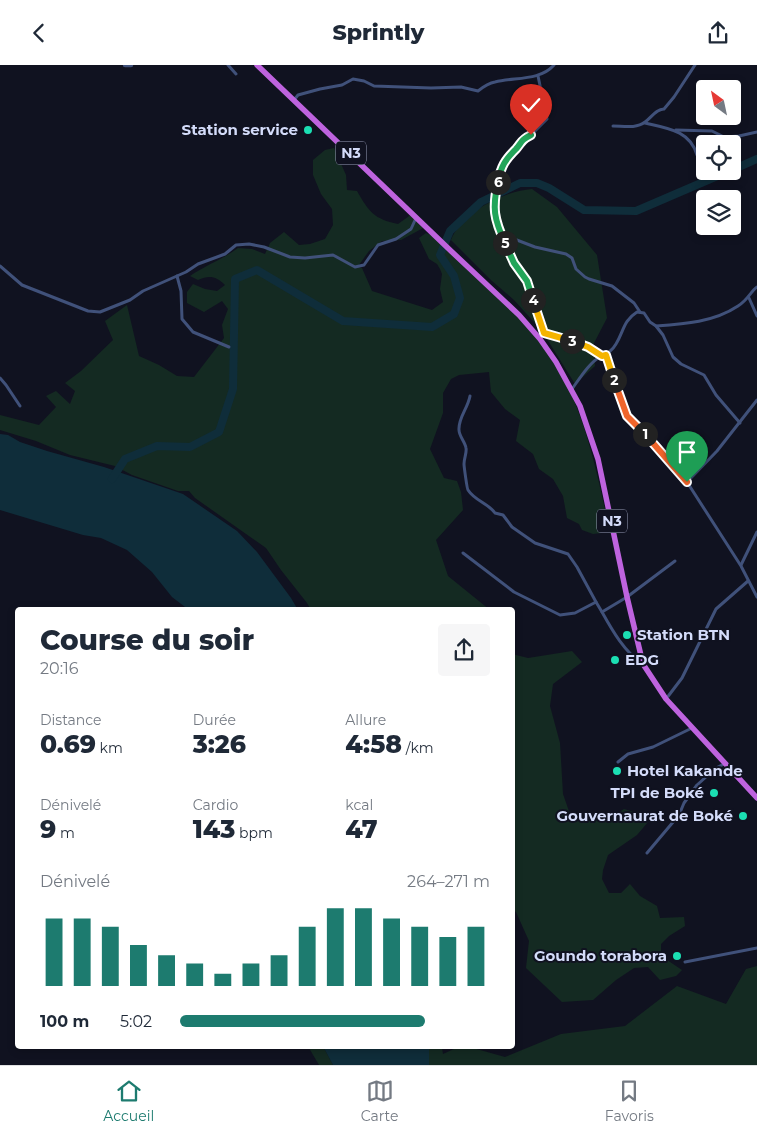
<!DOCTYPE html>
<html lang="fr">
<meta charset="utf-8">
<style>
:root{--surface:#fff;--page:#f6f6f7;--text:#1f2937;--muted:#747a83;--line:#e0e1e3;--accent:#1d7b6f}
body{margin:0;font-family:Montserrat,sans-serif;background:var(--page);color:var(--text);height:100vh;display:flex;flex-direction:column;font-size:19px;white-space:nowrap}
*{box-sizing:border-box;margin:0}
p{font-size:16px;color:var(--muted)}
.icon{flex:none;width:28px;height:28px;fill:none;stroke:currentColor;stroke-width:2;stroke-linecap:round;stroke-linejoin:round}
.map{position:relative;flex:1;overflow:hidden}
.drawer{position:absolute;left:15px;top:542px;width:500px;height:442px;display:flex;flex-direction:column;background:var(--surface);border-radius:5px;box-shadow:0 2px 8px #0003}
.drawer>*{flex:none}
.needle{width:32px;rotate:327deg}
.buttons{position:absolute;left:696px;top:15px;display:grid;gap:10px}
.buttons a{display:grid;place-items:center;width:45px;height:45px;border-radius:5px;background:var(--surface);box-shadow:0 2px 8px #0003;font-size:25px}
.pin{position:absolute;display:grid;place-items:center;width:42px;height:42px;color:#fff;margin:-51px -21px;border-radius:50% 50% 50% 0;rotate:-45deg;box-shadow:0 0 5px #0007}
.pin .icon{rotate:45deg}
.km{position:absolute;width:25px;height:25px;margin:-12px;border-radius:50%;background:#222;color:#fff;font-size:14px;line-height:25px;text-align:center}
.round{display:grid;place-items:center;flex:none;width:52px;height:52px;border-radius:5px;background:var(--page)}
.overview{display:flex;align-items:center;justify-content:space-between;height:85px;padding:0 25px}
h1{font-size:28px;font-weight:800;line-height:38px}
.figures{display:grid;grid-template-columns:repeat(3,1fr);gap:8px;height:85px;padding:5px 25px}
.figures div{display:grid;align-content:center}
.figures b{font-size:25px;font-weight:800}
.figures small{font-size:14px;font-weight:400}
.figures p{font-size:14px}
.chart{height:140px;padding:10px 25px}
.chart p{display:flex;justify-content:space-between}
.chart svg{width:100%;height:90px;margin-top:5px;stroke:var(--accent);stroke-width:6}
ul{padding:0 25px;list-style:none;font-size:16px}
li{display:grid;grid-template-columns:80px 60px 1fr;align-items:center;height:38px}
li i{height:12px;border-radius:6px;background:var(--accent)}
header{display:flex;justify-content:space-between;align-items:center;height:65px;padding:0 25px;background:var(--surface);font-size:22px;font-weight:800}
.dock{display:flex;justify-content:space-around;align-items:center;height:70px;border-top:1px solid var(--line);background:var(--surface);font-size:14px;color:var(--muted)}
.dock a{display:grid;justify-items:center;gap:2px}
.dock .active{color:var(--accent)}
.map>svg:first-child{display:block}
</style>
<header><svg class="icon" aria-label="back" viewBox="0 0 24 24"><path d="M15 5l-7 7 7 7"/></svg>Sprintly<svg class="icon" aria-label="share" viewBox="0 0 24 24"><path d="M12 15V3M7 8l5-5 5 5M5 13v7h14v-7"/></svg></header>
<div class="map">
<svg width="757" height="1000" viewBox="0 0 757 1000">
<rect width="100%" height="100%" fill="#101220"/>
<g fill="#142a22">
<path d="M334,83L346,110L347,125L357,126C369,147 374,154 398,159L412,149L425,162L401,175L382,176L369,186L359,200L353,202L362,203L372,226L432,245L443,237L440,224L442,209L440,204L437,199L429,194L419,173L426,168L443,176C484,217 537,262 564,314C588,360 599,417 610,467L593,469L582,465L579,459L567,453L563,431L553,414L539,404L533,389L516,376L520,355L505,344L491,327L489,307L459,310L451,314L443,328V348L430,384L444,413L457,416L461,427L463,445L436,475L448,511L490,545H311L307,538L281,505L266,483L195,433L189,426H178L132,410L115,401L70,390L36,376L0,365V350L39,360L56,342L46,331L56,326L70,339L75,326L65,318L81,306L113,275L105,256L127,240L139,291L159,300L177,311L194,312L224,273L222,260L228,244L222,236L204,247L187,238V227L193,219L205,224L217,226L225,220C216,211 209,210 198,215L190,211C206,200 223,194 238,183L252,184L265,189L270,178L284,167L299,180L310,179L325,174L333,160L332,144L321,129L313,110V95L325,85Z"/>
<path d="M532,124L557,142L597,190L607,253L593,280L595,301L575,319L542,266L514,235L492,216L451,175C462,148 503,126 532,124Z"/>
<path d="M572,586L582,597L553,619L550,641L560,678L563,729L571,752L586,755L608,754L624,744L641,749L648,757L637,770L608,790L603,805L602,814L609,828H621L630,819L640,831L657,841L660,853L684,852L685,861L669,871L661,879V891L682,905L676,911L660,915L648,902L634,903L616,915L593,935L562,937L526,903L529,876L516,847L513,845L512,589L528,593Z"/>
<path d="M757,901V1000H429V983H442L443,989L456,983H473L505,992L561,969L625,961L677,921L726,939L746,904Z"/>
<path d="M309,983H324L333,1000H319Z"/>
</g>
<g fill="#0f2d3a">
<path d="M0,369L8,370L20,377L47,386L104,402L183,429L237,466L257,487L291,533L298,545H189L172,532L152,507L127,485L101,473L83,470L0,445Z"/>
<path d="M324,983H429V1000H333Z"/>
</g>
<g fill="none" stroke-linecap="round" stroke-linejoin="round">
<g stroke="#0f2d3a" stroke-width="8">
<path d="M732,105L757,94"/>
<path d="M112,414L125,394L157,381L190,382L219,367L233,324L235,214L257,205L343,256L432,262L454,249L460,233L454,211L440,190L450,166L481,137L520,118H537L549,123L584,145L636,146L729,106"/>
</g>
<g stroke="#40517a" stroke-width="3">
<path d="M228,0L236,9"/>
<path d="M538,11L547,54L531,70L521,76L517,83L507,91L500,107L495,139L496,158L514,199L527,216L544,268L540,273"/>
<path d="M294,35L298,30L320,24L342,20L353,14L364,16L374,21L431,23L461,22L478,26C483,22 489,18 495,17C515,12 540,16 554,0"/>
<path d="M645,58C666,63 690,65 697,90"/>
<path d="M613,61C623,61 636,64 645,57C651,53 656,44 664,44L674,32L695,0"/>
<path d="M676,65L712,66L724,72L739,71L757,67"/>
<path d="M501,169L535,182L566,189L572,193L576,204L585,212L589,214L612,221L634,238L640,247"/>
<path d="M0,201L22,220L88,246L100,247L130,235L143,226L186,207L198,199L225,189L236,180L249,179L264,182L290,192L305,193L333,190L355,202L364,200L378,180L396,174L411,164L416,153"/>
<path d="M177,211L181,226L182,254L193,267L229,282"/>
<path d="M749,233L757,251"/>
<path d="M656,261L663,270L673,292L681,299L704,310L716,330L740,358"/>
<path d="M545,268L580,279L601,291"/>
<path d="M606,290L616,323L627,351L687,417L741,501L757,532"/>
<path d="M0,313L6,320L20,341"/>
<path d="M572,324C580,313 589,298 601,291C608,288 612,286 616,279C624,266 623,256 637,247L644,248L650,257L656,261C685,259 714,257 738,241C748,235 751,226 757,222"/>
<path d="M470,331C468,343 458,353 459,365C459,371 465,377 466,383C467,388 464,393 464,399C464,401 467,424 468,425C475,436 488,438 495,448L503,450L512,462L535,478L568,489L577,502L596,537"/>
<path d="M687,417L717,386L757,335"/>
<path d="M463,488L514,527L560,550L575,548L596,537L602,547"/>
<path d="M741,500L757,467"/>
<path d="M643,599C625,588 612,565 602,547L627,532L675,496"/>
<path d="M666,634L682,613L716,544L748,516"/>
<path d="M618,697L628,689L653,682L692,663"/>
<path d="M647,788L679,750L684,738L697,720L716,703L724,699"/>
<path d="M685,897L757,883"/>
</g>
<path stroke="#40517a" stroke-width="4.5" d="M125,0H131"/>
<path stroke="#be63de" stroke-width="5.5" d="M257,0L451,186L519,250L540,274L556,297L580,341L598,394L627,532L643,599L666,634L757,733"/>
</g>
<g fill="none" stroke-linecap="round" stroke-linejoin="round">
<g stroke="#fff" stroke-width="10">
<path id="split-1" d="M645,369L687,417"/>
</g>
<g stroke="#fff" stroke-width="10">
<path id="split-2" d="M614,315L627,351L645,369"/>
</g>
<g stroke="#fff" stroke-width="10">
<path id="split-3" d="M572,276L588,282L602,291L606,290L614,315"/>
</g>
<g stroke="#fff" stroke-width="10">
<path id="split-4" d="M533,235L544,268L572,276"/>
</g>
<g stroke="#fff" stroke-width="10">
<path id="split-5" d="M505,178L514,198L527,216L533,235"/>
</g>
<g stroke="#fff" stroke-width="10">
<path id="split-6" d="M498,117C492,143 494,154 505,178"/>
</g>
<g stroke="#fff" stroke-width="10">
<path id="split-7" d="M498,117C501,101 505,95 516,84C522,77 521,75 531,70"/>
</g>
<use href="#split-1" stroke="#f0652b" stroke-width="6"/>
<use href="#split-2" stroke="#f0652b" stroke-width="6"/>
<use href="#split-3" stroke="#f5b400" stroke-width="6"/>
<use href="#split-4" stroke="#f5b400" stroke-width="6"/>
<use href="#split-5" stroke="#22a559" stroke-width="6"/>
<use href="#split-6" stroke="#22a559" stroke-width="6"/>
<use href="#split-7" stroke="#22a559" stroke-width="6"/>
</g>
<g fill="#1bdfb3" stroke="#101220" stroke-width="2">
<circle cx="308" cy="65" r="5"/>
<circle cx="627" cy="570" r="5"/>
<circle cx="615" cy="595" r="5"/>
<circle cx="617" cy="706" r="5"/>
<circle cx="714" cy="728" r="5"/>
<circle cx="743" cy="751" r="5"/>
<circle cx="677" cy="891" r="5"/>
</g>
<g text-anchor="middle" stroke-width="4" stroke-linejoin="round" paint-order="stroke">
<g fill="#101220" stroke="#999fb9" stroke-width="1">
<rect x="336" y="76.5" width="30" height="23" rx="4"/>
<rect x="597" y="444.5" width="30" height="23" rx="4"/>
</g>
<g font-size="14" font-weight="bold" fill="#d4dcfa">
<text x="351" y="93">N3</text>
<text x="612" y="461">N3</text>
</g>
<g font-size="15" font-weight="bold" fill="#d4dcfa" stroke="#101220" text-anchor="end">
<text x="298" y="70">Station service</text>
<text x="637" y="575" text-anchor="start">Station BTN</text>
<text x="625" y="600" text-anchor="start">EDG</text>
<text x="627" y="711" text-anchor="start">Hotel Kakande</text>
<text x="704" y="733">TPI de Boké</text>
<text x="733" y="756">Gouvernaurat de Boké</text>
<text x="667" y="896">Goundo torabora</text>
</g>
</g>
</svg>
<div class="buttons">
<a><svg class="needle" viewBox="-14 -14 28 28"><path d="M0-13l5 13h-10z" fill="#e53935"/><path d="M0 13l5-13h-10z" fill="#747a83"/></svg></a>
<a><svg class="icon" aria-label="locate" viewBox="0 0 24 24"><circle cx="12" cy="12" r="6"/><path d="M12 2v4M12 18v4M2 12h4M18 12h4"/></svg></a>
<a><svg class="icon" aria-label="layers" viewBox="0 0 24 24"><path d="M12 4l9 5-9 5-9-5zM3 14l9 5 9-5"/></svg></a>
</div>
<div class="pin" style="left:687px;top:417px;background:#1e9e55"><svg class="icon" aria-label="arrive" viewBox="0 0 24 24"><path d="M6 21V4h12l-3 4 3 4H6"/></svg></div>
<div class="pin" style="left:531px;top:70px;background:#d93025"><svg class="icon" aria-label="check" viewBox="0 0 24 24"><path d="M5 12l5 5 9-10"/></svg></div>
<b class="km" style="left:645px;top:369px">1</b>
<b class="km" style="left:614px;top:315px">2</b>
<b class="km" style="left:572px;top:276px">3</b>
<b class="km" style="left:533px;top:235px">4</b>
<b class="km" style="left:505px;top:178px">5</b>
<b class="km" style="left:498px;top:117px">6</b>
<section class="drawer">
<div class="overview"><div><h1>Course du soir</h1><p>20:16</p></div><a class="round"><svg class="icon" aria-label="share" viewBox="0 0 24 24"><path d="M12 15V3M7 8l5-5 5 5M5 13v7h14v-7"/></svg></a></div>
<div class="figures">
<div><p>Distance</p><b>0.69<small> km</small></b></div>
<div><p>Durée</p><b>3:26</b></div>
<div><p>Allure</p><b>4:58<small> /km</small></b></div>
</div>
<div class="figures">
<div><p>Dénivelé</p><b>9<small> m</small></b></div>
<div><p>Cardio</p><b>143<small> bpm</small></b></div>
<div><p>kcal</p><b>47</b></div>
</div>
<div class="chart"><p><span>Dénivelé</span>264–271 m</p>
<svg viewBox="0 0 160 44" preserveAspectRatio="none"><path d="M5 44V11M15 44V11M25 44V15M35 44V24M45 44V29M55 44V33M65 44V38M75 44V33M85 44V29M95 44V15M105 44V6M115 44V6M125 44V11M135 44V15M145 44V20M155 44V15"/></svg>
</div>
<ul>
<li><b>100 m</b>5:02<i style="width:79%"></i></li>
</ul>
</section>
</div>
<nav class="dock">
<a class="active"><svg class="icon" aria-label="home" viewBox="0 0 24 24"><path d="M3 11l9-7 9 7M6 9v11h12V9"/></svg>Accueil</a>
<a><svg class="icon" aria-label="map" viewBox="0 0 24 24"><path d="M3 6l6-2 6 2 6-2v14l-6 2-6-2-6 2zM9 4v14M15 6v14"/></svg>Carte</a>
<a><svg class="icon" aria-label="saved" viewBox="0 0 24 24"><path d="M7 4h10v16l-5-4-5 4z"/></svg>Favoris</a>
</nav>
